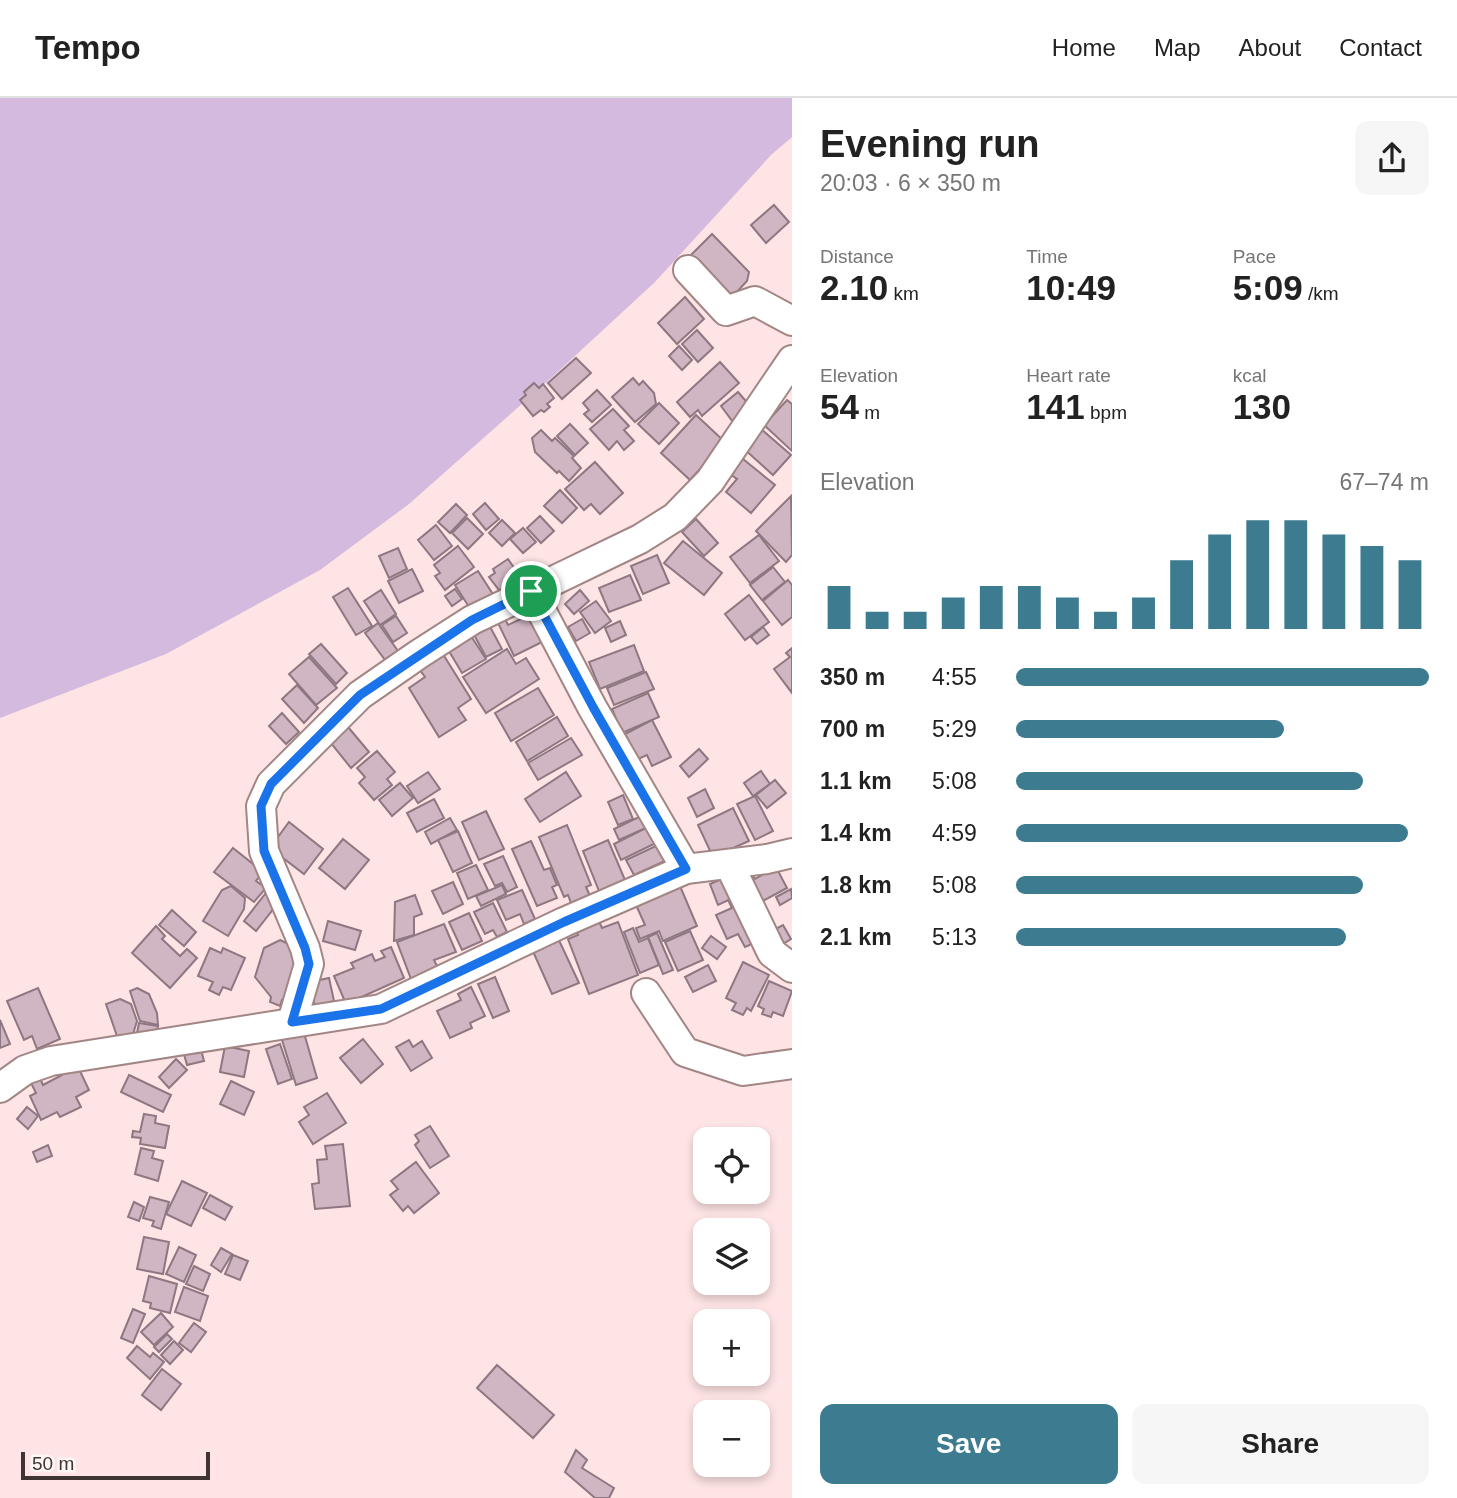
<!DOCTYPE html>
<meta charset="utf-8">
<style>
:root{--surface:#fff;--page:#f6f6f6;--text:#222;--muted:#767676;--line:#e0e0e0;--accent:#3d7c90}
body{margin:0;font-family:Arial,sans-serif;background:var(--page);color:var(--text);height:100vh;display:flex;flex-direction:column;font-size:26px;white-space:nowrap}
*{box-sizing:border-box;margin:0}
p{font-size:23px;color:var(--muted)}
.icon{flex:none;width:38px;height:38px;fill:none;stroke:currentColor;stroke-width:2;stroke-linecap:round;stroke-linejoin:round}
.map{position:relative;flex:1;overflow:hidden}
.details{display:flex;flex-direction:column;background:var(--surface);width:665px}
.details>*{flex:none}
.fabs{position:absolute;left:693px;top:1029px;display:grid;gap:14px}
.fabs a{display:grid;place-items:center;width:77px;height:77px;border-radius:14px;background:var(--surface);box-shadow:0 4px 10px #0003;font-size:35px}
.scale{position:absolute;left:21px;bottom:18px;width:189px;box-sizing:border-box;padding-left:7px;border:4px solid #403433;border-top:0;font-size:19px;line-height:24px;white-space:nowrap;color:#403433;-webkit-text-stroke:5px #fdf7f6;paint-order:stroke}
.pin{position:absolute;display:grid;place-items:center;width:60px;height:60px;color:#fff;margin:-30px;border:4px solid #fff;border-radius:50%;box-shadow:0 2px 7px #0007}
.round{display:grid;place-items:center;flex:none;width:74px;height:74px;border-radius:14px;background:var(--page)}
.overview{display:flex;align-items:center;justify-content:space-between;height:119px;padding:0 28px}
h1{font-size:38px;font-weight:800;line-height:52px}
.figures{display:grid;grid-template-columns:repeat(3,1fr);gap:10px;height:119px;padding:7px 28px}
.figures div{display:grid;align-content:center}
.figures b{font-size:35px;font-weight:800}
.figures small{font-size:19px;font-weight:400}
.figures p{font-size:19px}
.chart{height:196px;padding:14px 28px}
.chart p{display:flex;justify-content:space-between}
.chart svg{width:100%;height:126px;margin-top:7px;stroke:var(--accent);stroke-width:6}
.action{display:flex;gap:14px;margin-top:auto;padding:14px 28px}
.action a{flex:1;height:80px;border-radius:14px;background:var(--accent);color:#fff;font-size:28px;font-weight:800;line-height:80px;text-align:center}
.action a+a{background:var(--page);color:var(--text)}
ul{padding:0 28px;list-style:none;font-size:23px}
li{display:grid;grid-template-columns:112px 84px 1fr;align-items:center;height:52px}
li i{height:18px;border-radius:9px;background:var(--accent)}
header{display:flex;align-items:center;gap:42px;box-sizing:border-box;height:98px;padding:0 35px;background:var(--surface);border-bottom:2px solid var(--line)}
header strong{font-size:33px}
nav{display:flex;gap:38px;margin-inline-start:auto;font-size:24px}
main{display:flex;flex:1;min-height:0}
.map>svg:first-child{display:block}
</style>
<header>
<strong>Tempo</strong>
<nav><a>Home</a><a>Map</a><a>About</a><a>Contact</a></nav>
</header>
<main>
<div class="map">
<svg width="792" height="1400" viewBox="0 0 792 1400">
<rect width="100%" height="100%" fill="#fee4e4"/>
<path fill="#d4badf" d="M0,0H792V39L771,57L655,184L550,281L409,406L320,472L166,556L0,620Z"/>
<g fill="#d0b6c2" stroke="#8f7782" stroke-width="2">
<path d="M774,107L789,124L766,145L751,127Z"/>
<path d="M712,136L749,174L747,183L734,197L722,194L689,159Z"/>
<path d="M685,199L704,221L677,246L658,225Z"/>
<path d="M697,232L713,250L698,264L682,246Z"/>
<path d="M679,248L692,262L682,272L669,258Z"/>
<path d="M576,260L591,275L562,301L548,285Z"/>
<path d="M720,264L739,285L702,318L698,312L690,319L677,304Z"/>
<path d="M633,280L639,287L643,283L654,295L656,306L635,324L612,299Z"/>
<path d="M534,285L539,290L543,286L554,300L547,306L550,309L544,314L541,312L533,318L520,302L526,297L524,294Z"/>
<path d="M597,292L611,307L592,324L584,316L589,312L583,305Z"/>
<path d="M738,294L751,309L733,324L721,308Z"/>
<path d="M787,302L792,306V353L764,327Z"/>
<path d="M659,305L679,325L659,346L638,326Z"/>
<path d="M613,311L629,328L624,332L634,343L624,352L617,343L609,352L590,331Z"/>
<path d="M696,317L725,344L690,382L661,355Z"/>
<path d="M570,326L588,345L575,357L557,338Z"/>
<path d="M761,331L791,357L773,377L744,351Z"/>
<path d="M541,332L552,343L555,340L574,358L572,360L581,370L569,383L559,373L557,375L535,354L532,340Z"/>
<path d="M743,361L775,387L751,415L726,394L737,381L730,376Z"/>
<path d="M595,364L623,395L600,416L591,406L584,412L565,391Z"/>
<path d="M560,392L577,410L562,425L544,408Z"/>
<path d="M791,398L792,457L786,464L756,433Z"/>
<path d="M485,405L499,421L486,432L473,416Z"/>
<path d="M456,406L467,417L450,435L438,424Z"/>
<path d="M540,418L554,433L541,445L527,430Z"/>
<path d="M467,420L483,436L468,451L452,435Z"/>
<path d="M696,421L718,445L704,458L682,434Z"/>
<path d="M502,422L515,435L502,448L489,435Z"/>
<path d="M436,427L452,448L434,462L418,442Z"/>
<path d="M523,430L536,444L523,455L510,441Z"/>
<path d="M759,437L779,463L750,485L730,459Z"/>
<path d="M683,443L722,475L704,497L664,465Z"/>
<path d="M458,448L474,469L445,492L435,478L440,475L434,467Z"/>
<path d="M398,450L407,471L389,480L379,458Z"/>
<path d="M657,457L669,485L643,496L631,468Z"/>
<path d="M508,461L522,481L502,496L489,479L495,475L493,471Z"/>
<path d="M773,469L785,484L762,502L750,487Z"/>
<path d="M412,471L423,493L399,505L388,483Z"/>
<path d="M478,473L494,498L471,512L455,487Z"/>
<path d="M630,477L641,502L609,514L599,490Z"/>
<path d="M788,482L792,487V519L782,527L763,503Z"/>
<path d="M348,490L372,528L356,537L333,499Z"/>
<path d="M455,491L462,501L452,508L445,498Z"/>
<path d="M381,492L396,516L380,527L364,503Z"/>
<path d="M580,492L589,503L574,516L565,506Z"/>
<path d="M749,497L769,524L745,542L725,516Z"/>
<path d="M596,503L611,523L595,535L580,514Z"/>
<path d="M528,512L544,543L514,558L498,525L505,521L508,527L521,521L519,516Z"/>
<path d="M396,518L407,535L393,544L382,527Z"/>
<path d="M582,521L590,535L576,543L568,529Z"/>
<path d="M620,523L626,537L611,544L605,530Z"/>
<path d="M378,525L398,553L385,562L365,535Z"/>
<path d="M488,525L502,551L486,559L472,533Z"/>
<path d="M763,529L769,537L757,546L751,539Z"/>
<path d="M469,535L486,561L462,575L446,548Z"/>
<path d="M321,546L347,575L336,586L309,556Z"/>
<path d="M634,547L644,573L600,591L589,564Z"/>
<path d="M792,550V595L774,571L790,559L786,555Z"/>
<path d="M507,551L516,566L526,560L539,581L486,615L463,579Z"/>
<path d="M441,553L471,601L458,610L466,622L439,639L409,590L425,579L417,568Z"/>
<path d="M309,559L337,590L316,607L289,576Z"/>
<path d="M646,574L654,591L614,607L607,590Z"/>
<path d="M297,587L318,610L304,625L282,601Z"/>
<path d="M538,590L554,617L511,643L495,615Z"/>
<path d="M648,595L659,619L622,635L612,611Z"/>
<path d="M282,615L299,634L286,646L269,628Z"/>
<path d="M557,619L568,638L527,663L516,644Z"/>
<path d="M652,622L671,659L652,668L647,657L638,661L625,636Z"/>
<path d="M348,629L369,654L351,670L330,644Z"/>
<path d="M571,640L582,657L538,682L528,665Z"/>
<path d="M699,651L708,661L689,679L680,668Z"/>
<path d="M377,653L395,674L387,681L392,687L374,702L359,685L365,679L357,670Z"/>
<path d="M761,673L770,686L753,698L744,685Z"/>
<path d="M428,674L440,691L418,705L407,688Z"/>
<path d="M566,674L581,698L540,724L525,701Z"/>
<path d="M775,682L786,695L767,710L756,697Z"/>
<path d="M400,685L413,700L392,718L379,702Z"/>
<path d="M705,691L714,710L697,719L688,700Z"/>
<path d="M623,697L633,721L618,727L608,704Z"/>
<path d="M755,698L773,733L755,742L737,706Z"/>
<path d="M434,701L444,720L417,734L407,715Z"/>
<path d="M733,710L749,743L713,759L698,727Z"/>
<path d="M486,713L504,751L479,762L462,724Z"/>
<path d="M643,717L648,729L619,742L614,731Z"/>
<path d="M450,720L457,732L431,746L425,734Z"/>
<path d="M289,724L323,751L304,776L270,750Z"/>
<path d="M567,727L591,787L586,789L590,798L571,805L568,797L564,799L539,739Z"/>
<path d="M648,729L656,745L621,762L614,746Z"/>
<path d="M458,733L472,765L453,774L438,742Z"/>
<path d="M343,741L369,762L345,791L319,770Z"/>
<path d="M608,742L625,782L599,793L583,753Z"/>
<path d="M531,743L544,772L550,770L557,787L552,789L557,800L537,808L512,751Z"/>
<path d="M658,747L665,763L634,777L626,762Z"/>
<path d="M233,750L263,774L256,783L266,790L254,804L214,774Z"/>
<path d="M503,758L517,789L507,794L502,785L495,788L484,766Z"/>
<path d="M476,767L488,792L468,801L457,775Z"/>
<path d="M776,769L787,790L759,805L744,778L751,774L755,781Z"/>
<path d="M724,780L733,800L718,807L710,786Z"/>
<path d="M453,784L463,806L443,816L432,793Z"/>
<path d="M502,787L506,796L481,808L476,798Z"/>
<path d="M231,788L245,800L244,811L228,838L203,823L222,792Z"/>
<path d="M680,788L697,828L663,843L659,833L640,841L636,830L645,827L636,807Z"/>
<path d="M791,791L792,800L780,807L776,799Z"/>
<path d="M522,792L535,821L524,826L520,816L506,822L497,802Z"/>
<path d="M265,796L278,805L256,833L244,823Z"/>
<path d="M415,797L422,816L414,819V837L394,843L395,804Z"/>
<path d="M739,799L759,843L745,849L738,836L727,841L716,817L732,810L729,804Z"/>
<path d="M493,805L507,834L497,839L493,832L485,836L474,814Z"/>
<path d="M172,812L196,834L184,848L159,827Z"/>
<path d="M469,815L482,843L462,852L449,824Z"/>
<path d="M598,821L602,830L618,824L638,877L589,896L568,841L578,837L575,829Z"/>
<path d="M328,823L361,833L355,852L323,843Z"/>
<path d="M444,826L456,854L434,862L438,870L411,881L397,844Z"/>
<path d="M783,827L791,841L778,849L770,834Z"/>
<path d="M156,828L165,838L162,841L180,858L187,851L197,860L170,890L132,855Z"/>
<path d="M633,830L639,844L648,840L659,867L640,875L624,834Z"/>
<path d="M690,833L703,862L678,873L665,844Z"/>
<path d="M657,835L673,872L663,876L648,839Z"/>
<path d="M557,838L579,885L552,896L531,849Z"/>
<path d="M711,838L726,849L717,861L702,850Z"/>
<path d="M280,842L297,850L290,905L282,902L280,908L270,904L271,899L255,879L264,850Z"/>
<path d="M391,849L404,880L346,906L334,878L354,870L351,865L372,856L375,863L385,859L381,853Z"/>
<path d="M210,850L221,855L223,850L245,860L231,892L223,889L219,897L209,892L213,884L198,878Z"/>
<path d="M743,864L769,877L751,913L747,910L743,917L732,912L736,905L726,900Z"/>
<path d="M708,867L716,883L693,894L685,879Z"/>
<path d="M495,879L509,913L493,920L478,886Z"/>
<path d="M329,880L334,903L315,908L310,884Z"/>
<path d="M769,883L792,893L783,918L773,914L771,919L762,916L764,911L758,908Z"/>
<path d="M471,889L485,918L470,925L472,930L450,940L437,913L461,902L458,896Z"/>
<path d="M38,890L60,941L37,951L32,938L24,942L7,903Z"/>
<path d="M137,890L149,896L157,915L158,927L140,923L130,893Z"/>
<path d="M120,901L131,906L137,923L133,936L118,941L106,906Z"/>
<path d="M0,922L10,946L0,950Z"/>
<path d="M139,925L158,928L156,938L137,935Z"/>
<path d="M304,935L317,980L296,987L282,942Z"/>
<path d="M363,941L383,966L361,985L340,960Z"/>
<path d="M409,942L413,949L422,943L432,960L411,973L396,949Z"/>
<path d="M199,944L204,963L187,967L182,949Z"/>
<path d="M280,946L292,981L278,986L266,951Z"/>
<path d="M225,948L249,953L244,979L220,974Z"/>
<path d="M176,961L187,972L169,990L159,979Z"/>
<path d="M79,971L89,992L76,999L81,1009L60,1019L57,1014L41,1022L30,998L36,995L31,985L40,980L43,987L62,977L60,972Z"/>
<path d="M129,977L171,997L163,1014L121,994Z"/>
<path d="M231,983L254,994L244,1017L220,1006Z"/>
<path d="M327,995L346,1025L313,1046L299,1024L309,1017L304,1009Z"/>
<path d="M27,1009L38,1018L28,1031L17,1021Z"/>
<path d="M144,1016L156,1018L155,1025L169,1028L165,1050L140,1046L141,1040L132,1039L133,1033L140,1034Z"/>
<path d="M430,1028L449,1058L430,1070L415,1047L419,1043L415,1037Z"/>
<path d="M343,1046L350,1108L315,1111L312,1086L319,1085L317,1062L327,1061L325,1048Z"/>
<path d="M48,1047L52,1058L37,1064L33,1054Z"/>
<path d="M141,1050L154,1053L152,1060L163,1063L158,1083L135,1076Z"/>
<path d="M416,1064L439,1095L414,1115L408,1108L403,1113L390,1097L398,1091L391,1083Z"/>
<path d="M182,1083L207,1095L191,1128L166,1116Z"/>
<path d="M210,1097L232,1109L225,1122L203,1110Z"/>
<path d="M150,1099L169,1104L161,1131L152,1128L154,1123L143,1120Z"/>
<path d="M134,1104L144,1109L139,1123L128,1119Z"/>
<path d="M144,1139L169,1144L163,1176L137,1171Z"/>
<path d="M179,1149L196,1157L184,1184L166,1176Z"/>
<path d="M221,1150L232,1156L221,1174L211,1167Z"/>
<path d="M233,1157L248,1163L240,1182L225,1176Z"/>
<path d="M194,1168L210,1176L203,1193L186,1186Z"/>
<path d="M149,1178L177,1186L170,1215L150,1210L151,1205L143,1203Z"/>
<path d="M184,1189L208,1198L200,1223L175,1214Z"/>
<path d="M133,1211L145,1216L133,1245L121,1240Z"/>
<path d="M161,1215L173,1229L154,1247L141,1234Z"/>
<path d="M194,1225L206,1234L191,1254L179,1245Z"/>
<path d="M167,1236L172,1241L159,1254L154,1249Z"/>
<path d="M174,1243L183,1252L170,1266L161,1257Z"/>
<path d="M137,1248L150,1259L153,1255L164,1264L150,1281L127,1260Z"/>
<path d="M497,1267L554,1317L533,1340L477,1290Z"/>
<path d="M162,1271L181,1286L161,1312L142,1297Z"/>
<path d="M576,1352L587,1362L582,1370L614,1390L609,1400H595L565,1374Z"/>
</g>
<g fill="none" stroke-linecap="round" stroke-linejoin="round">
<g stroke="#a28685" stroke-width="32">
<g id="minor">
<path d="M688,172L726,213L755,203L792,223"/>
<path d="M531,493L592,609L686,771"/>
<path d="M729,766L772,855L792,870"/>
<path d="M646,895L685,954L743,973L792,966"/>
<path d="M292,924L309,866L305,850L264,753L261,708L271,686L360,597L419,556L472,522L640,441L675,419L710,383L792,262"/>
<path d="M0,990L25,972L51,963L381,911L564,824L686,771L767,761L792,755"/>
</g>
</g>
<use href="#minor" stroke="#fff" stroke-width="28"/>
</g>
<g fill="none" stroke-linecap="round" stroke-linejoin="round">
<g stroke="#fff" stroke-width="14">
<path id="route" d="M531,493L593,609L686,771L564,824L381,911L292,924L309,866L305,850L264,753L261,708L271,686L360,597L472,522Z"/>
</g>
<use href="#route" stroke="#1a73e8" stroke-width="9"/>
</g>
</svg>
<div class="fabs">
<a><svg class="icon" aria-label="locate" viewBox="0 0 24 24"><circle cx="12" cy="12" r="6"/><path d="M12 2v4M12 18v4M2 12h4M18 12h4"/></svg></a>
<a><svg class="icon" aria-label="layers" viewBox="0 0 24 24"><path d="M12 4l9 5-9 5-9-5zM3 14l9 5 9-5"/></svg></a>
<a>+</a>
<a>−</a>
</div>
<div class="scale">50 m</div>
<div class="pin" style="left:531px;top:493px;background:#1e9e55"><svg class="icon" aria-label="arrive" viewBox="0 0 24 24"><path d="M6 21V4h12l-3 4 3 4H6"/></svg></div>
</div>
<section class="details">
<div class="overview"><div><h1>Evening run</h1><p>20:03 · 6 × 350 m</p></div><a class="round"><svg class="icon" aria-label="share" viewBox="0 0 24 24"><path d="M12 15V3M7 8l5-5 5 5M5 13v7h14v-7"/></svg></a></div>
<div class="figures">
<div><p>Distance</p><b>2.10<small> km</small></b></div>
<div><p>Time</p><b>10:49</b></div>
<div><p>Pace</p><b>5:09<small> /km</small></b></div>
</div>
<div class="figures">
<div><p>Elevation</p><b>54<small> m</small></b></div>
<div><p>Heart rate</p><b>141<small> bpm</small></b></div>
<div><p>kcal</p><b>130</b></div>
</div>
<div class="chart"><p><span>Elevation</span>67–74 m</p>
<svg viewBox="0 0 160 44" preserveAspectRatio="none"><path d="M5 44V29M15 44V38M25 44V38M35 44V33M45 44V29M55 44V29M65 44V33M75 44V38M85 44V33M95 44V20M105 44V11M115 44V6M125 44V6M135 44V11M145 44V15M155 44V20"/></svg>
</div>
<ul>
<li><b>350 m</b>4:55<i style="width:100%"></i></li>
<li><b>700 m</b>5:29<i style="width:65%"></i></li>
<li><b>1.1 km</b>5:08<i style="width:84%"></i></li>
<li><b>1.4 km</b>4:59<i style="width:95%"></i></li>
<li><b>1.8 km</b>5:08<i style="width:84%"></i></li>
<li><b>2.1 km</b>5:13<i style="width:80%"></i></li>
</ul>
<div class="action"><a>Save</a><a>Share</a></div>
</section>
</main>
